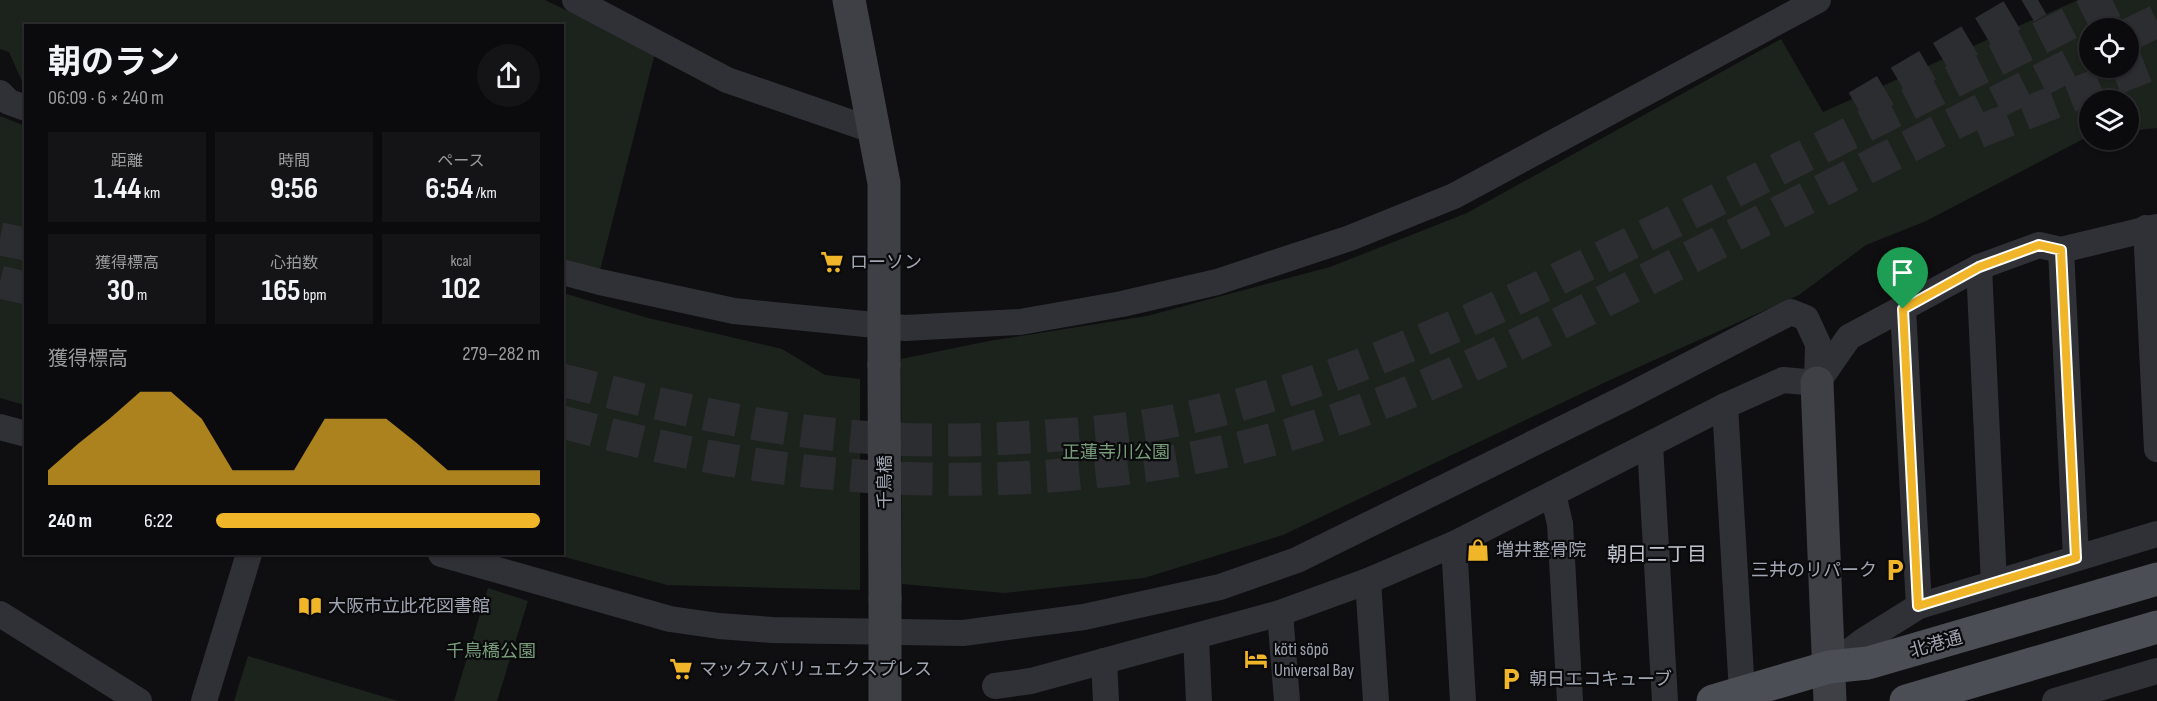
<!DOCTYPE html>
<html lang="ja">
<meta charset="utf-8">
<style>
:root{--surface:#0b0b0d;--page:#141416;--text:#f1f3f6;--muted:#9a9b9d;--line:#2b2b2e;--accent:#f0b528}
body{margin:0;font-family:"Sofia Sans Condensed","Noto Sans JP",sans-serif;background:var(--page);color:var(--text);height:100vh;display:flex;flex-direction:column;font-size:22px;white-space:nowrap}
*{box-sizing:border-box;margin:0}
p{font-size:20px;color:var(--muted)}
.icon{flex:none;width:33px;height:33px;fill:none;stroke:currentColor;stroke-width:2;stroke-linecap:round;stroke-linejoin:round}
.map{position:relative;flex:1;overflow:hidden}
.side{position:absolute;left:24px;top:24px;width:540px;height:531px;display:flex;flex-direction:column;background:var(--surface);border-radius:0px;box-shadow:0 2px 4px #0004,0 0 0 2px var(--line)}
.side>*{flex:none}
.tools{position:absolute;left:2079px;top:18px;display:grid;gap:12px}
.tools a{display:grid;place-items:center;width:60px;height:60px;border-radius:50%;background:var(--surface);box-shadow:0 2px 4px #0004,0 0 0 2px var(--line);font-size:30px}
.pin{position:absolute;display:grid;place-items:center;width:51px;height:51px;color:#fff;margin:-62px -26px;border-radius:50% 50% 50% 0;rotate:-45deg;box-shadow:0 0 6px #0007}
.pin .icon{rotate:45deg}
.round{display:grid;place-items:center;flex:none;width:63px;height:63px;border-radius:32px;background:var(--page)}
.summary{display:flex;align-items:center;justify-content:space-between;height:102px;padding:0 24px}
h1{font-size:33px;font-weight:700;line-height:45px}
.stats{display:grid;grid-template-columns:repeat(3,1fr);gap:9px;height:102px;padding:6px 24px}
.stats div{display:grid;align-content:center;border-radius:0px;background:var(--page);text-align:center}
.stats b{font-size:30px;font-weight:700}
.stats small{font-size:16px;font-weight:400}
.stats p{font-size:16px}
.chart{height:168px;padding:12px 24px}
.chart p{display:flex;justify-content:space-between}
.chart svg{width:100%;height:108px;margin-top:6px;fill:var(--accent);opacity:.7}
ul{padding:0 24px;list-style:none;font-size:20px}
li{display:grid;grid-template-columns:96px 72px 1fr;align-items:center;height:45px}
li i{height:15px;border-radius:8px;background:var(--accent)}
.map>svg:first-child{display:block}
</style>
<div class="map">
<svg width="2157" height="701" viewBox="0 0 2157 701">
<rect width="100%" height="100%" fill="#0f0f11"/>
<g fill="#1c231d" fill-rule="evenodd">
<path d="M0,0H545L655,53L600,270L563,259L562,26H26L25,88L9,52L0,49Z"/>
<path d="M2078,0H2157V128L2129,131L2128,100H2090L2089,136L1926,221L1866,245L1799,295L1610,380L1283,535L1144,578L1004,593L902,584L901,359L989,341L1147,316L1330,267L1467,213L1781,39L1823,112ZM2090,28H2128V68H2090Z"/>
<path d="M0,116L25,126V405L0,398Z"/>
<path d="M563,293L648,318L782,349L825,375L860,379V590L667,585L554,554H562Z"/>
<path d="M488,588L528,601L497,701H454Z"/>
<path d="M248,656L398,701H234Z"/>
</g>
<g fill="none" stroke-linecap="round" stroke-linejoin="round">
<g stroke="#2c2d31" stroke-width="33" stroke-dasharray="33 16" stroke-linecap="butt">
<path d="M2128,35L2157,21"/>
<path d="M1857,107L2038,0"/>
<path d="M1978,132L2157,62"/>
<path d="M0,239L26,244"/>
<path d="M0,282L26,288"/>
<path d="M562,380C654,403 745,426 839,435C908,442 977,441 1046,436C1090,433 1135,429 1178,420C1357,381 1523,297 1685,216C1829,144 1972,72 2116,0"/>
<path d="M562,422C623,438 684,453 746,463C894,486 1044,485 1192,458C1365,426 1520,344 1675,265C1813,195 1951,125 2090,55"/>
</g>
<g stroke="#303136" stroke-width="26">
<path d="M575,0L727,80L875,131"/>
<path d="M0,93L9,102L26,108"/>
<path d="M2146,228L2157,449"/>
<path d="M2061,250L2076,558"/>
<path d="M1979,267L1994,583"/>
<path d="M562,272L600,282L734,311L905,328L1020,322L1122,304L1217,282L1350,238L1454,196L1818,0"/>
<path d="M1903,309L1919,606"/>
<path d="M1725,406L1742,692"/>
<path d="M0,427L26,434"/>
<path d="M1650,445L1665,701"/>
<path d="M1553,494L1560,524L1570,701"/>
<path d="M1454,544L1463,701"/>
<path d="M441,554L670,619L719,626L772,630L963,633L1084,617L1220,587L1297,560L1629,396L1791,312L1806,318L1818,344L1817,383"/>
<path d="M1368,581L1376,701"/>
<path d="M1280,613L1287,701"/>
<path d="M0,614L139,701"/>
<path d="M1196,638L1199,701"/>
<path d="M1104,661L1106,701"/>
<path d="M1829,667L1863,641L1919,606L2157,534"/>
<path d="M995,686L1031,681L1280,613L1368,581L1454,544L1725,406L1783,380L1817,383L1849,337L1979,267L2039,245L2061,250L2157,227"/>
<path d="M204,701L249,554"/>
<path d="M2055,701L2157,671"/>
</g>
<g stroke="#3e4046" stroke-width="33">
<path d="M849,0L884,183V365"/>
<path d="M1817,383L1830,701"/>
<path d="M885,701V599"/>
</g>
<g stroke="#4c4e55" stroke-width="33">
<path d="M1713,701L1829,667L1868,663L2157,579"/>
<path d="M1906,701L2157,627"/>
</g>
<path stroke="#3e4046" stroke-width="33" d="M884,365L885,599"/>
</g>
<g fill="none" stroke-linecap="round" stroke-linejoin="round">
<g stroke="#fff" stroke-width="12">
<path id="route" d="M2039,245L2061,250L2076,558L1918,606L1903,309L1979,267Z"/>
</g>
<use href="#route" stroke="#f0b528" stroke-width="8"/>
</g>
<defs>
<g id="supermarket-bare" transform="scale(1.8)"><path d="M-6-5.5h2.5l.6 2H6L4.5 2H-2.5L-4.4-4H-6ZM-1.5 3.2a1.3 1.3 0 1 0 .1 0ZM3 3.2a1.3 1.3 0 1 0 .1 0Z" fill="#f0b528" stroke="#0a0a0c" stroke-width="2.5" paint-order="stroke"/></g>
<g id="shop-bare" transform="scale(1.8)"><path d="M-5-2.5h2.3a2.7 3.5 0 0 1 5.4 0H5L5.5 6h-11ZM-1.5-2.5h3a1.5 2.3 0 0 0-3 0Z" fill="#f0b528" stroke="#0a0a0c" stroke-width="2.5" paint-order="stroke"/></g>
<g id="parking-bare" transform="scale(1.8)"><path d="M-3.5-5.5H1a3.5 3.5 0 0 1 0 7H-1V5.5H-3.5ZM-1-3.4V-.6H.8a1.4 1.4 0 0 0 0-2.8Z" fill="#f0b528" stroke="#0a0a0c" stroke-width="2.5" paint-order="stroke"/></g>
<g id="library-bare" transform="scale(1.8)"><path d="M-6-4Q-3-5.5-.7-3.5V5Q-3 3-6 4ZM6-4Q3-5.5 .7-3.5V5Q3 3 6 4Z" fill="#f0b528" stroke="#0a0a0c" stroke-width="2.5" paint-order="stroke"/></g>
<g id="hotel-bare" transform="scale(1.8)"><path d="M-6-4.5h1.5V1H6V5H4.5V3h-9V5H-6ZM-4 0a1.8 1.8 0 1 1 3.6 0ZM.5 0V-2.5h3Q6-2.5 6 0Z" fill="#f0b528" stroke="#0a0a0c" stroke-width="2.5" paint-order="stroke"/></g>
</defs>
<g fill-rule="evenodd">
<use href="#supermarket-bare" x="832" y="262"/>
<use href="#shop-bare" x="1478" y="550"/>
<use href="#parking-bare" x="1895" y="570"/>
<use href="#library-bare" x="310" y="606"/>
<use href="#hotel-bare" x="1256" y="659"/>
<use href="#supermarket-bare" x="681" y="669"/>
<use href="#parking-bare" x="1511" y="679"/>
</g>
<g text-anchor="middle" stroke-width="4.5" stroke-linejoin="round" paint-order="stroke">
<g font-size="18" fill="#a0a5b2" stroke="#0a0a0c" text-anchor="start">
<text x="850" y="268">ローソン</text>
<text x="1496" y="556">増井整骨院</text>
<text x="1877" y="576" text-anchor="end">三井のリパーク</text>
<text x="328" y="612">大阪市立此花図書館</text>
<text x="1274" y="655">köti söpö<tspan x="1274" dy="21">Universal Bay</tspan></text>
<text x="699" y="675">マックスバリュエクスプレス</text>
<text x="1529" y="685">朝日エコキューブ</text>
</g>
<g font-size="18" fill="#779d7b" stroke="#0a0a0c">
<text x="1116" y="458">正蓮寺川公園</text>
<text x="491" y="657">千鳥橋公園</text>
</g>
<g font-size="18" fill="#a0a5b2" stroke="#0a0a0c">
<text transform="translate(885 482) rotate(-90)" y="6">千鳥橋</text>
<text transform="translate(1936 644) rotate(-16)" y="6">北港通</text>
</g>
<g font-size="20" fill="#c1c4ce" stroke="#0a0a0c">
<text x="1657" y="561">朝日二丁目</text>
</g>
</g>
</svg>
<div class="tools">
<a><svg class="icon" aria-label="locate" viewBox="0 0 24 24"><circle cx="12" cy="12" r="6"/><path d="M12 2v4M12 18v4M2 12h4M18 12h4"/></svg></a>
<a><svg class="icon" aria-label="layers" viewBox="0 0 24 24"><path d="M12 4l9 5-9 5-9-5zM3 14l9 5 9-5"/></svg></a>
</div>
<div class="pin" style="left:1903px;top:309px;background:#1e9e55"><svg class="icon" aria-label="arrive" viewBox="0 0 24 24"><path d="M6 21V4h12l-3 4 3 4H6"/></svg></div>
<section class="side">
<div class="summary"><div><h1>朝のラン</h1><p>06:09 · 6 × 240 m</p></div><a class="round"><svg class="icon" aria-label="share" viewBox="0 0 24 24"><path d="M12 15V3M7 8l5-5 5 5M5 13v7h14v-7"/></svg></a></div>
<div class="stats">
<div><p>距離</p><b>1.44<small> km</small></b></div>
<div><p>時間</p><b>9:56</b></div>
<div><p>ペース</p><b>6:54<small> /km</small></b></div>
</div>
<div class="stats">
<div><p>獲得標高</p><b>30<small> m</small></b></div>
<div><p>心拍数</p><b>165<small> bpm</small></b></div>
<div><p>kcal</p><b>102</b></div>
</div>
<div class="chart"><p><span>獲得標高</span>279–282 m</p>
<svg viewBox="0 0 160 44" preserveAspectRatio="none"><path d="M0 44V38L10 27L20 17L30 6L40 6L50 17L60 38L70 38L80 38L90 17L100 17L110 17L120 27L130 38L140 38L150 38L160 38V44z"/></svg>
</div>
<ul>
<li><b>240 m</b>6:22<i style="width:100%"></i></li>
</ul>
</section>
</div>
